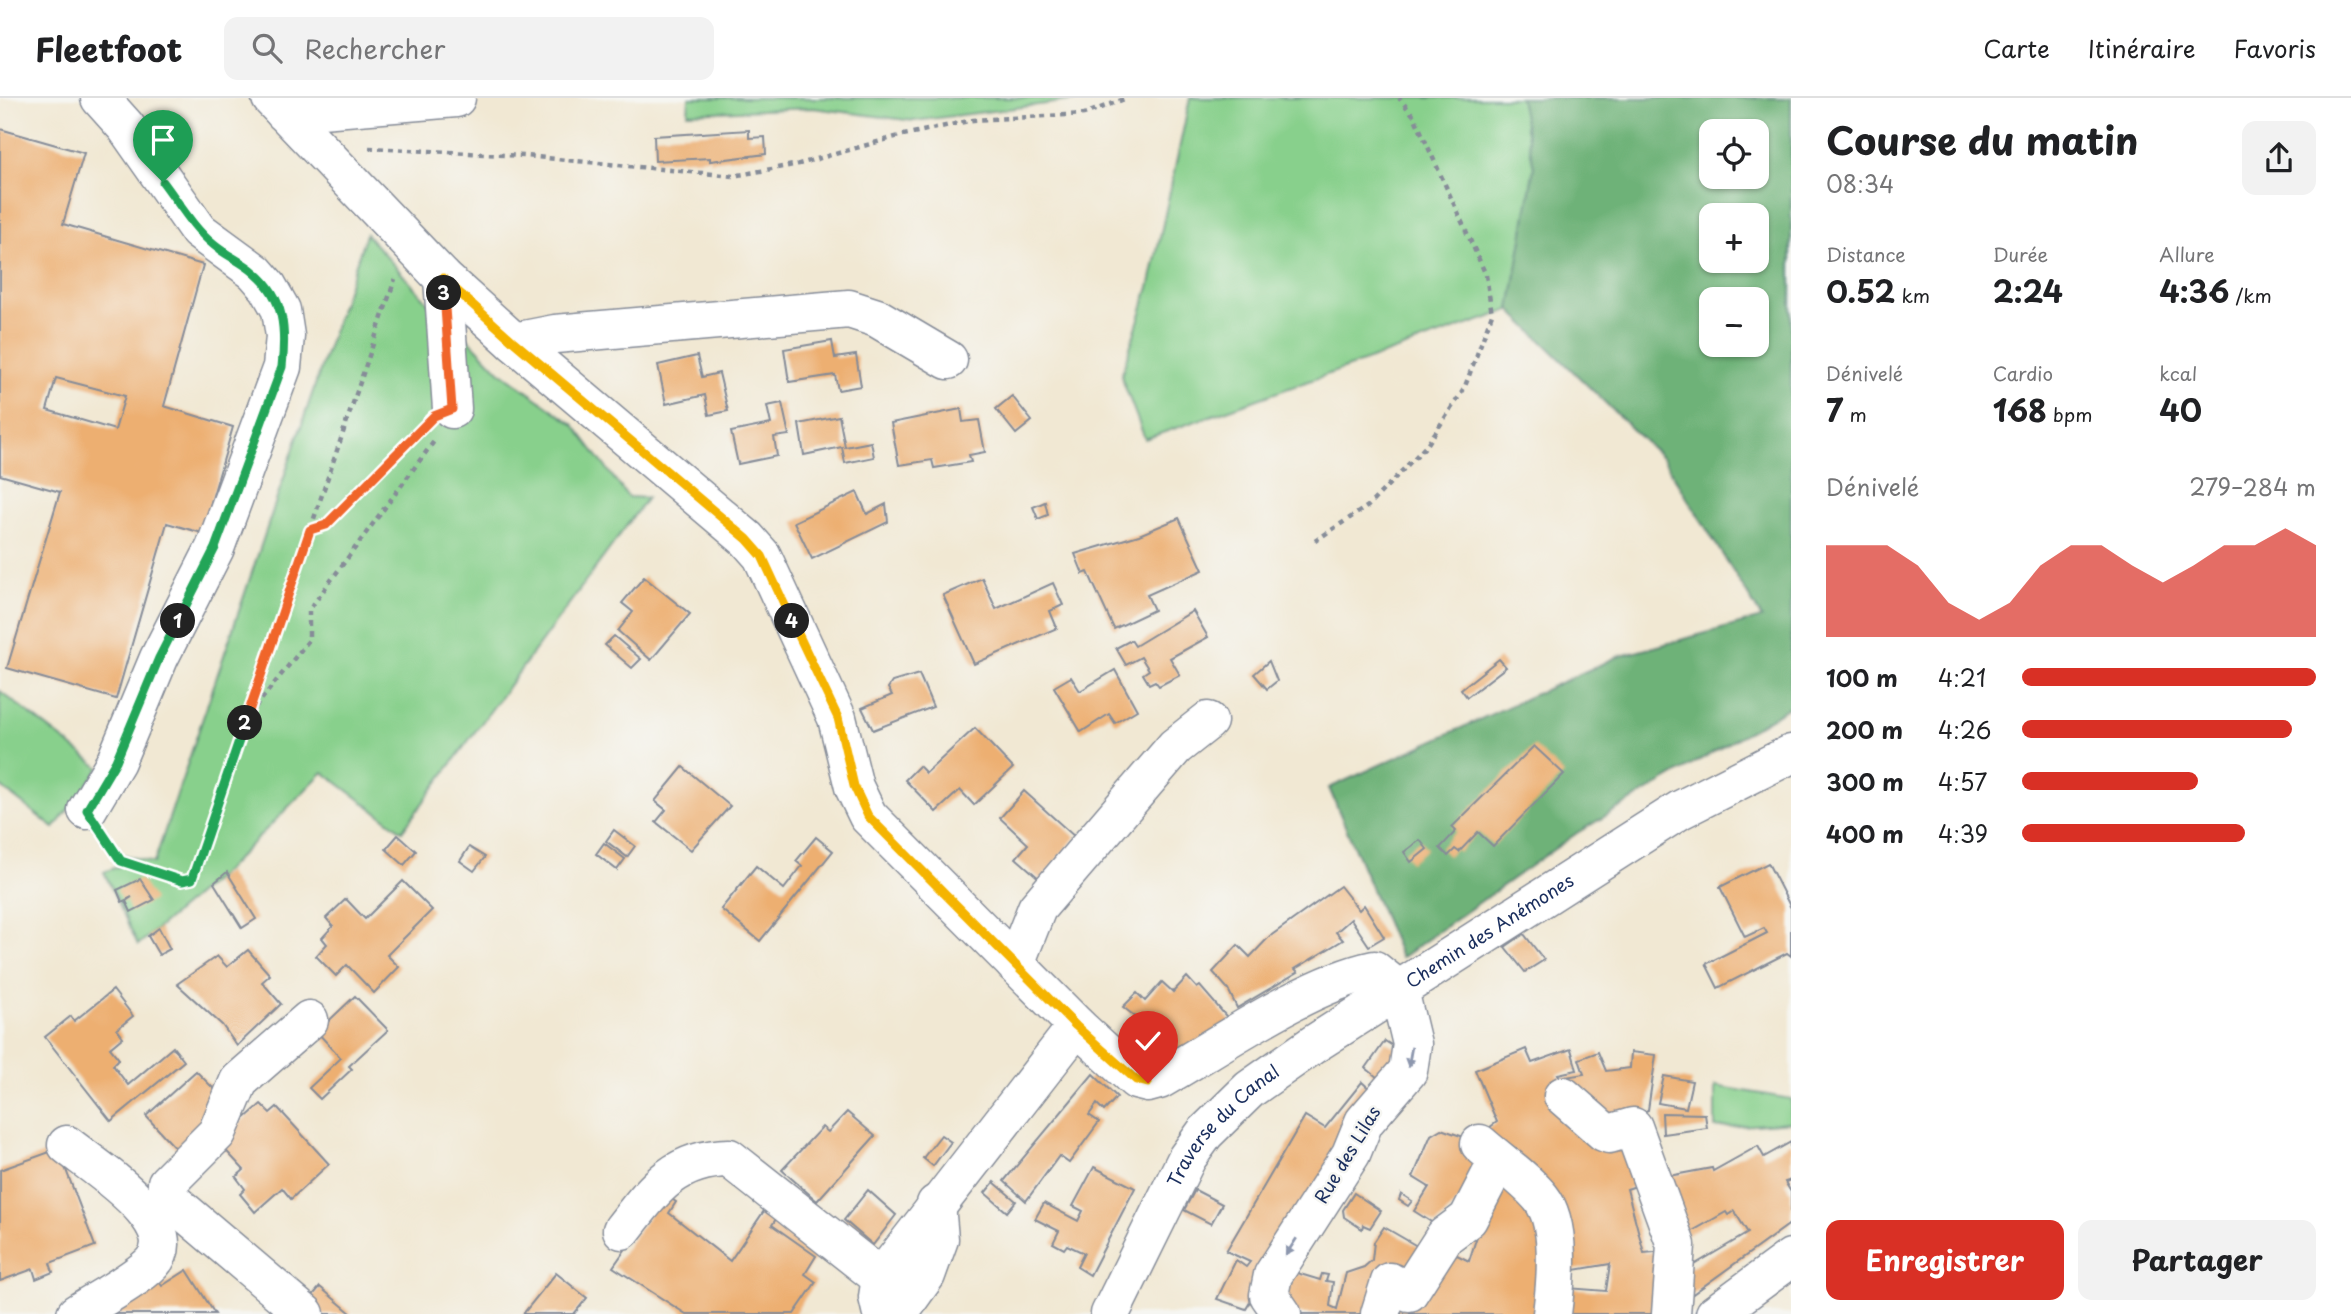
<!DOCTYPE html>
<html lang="fr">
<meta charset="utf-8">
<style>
:root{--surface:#fff;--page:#f2f2f2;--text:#202124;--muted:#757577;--line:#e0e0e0;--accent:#d93025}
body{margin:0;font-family:"Playpen Sans",sans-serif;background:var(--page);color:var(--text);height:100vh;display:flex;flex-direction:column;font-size:26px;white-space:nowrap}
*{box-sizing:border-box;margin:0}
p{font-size:23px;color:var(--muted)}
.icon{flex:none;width:38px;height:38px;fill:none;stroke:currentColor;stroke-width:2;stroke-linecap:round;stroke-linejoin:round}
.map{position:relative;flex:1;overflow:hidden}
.drawer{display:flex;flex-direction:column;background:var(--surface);width:560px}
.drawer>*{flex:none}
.fabs{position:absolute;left:1699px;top:21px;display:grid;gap:14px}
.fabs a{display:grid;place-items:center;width:70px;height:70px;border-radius:14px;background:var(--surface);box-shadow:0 2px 5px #0004;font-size:35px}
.pin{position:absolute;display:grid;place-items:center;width:60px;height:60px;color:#fff;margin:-72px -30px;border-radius:50% 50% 50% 0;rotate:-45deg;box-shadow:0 0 7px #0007}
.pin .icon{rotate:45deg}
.km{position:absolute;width:35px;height:35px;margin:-18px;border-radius:50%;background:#222;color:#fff;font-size:19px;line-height:35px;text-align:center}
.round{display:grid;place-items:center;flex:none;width:74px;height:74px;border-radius:14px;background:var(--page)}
.summary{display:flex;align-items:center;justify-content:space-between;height:119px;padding:0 35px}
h1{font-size:38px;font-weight:700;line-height:52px}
.metrics{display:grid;grid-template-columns:repeat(3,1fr);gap:10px;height:119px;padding:7px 35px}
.metrics div{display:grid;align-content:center}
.metrics b{font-size:30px;font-weight:700}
.metrics small{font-size:19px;font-weight:400}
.metrics p{font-size:19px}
.chart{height:196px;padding:14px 35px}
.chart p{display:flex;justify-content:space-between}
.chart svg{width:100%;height:126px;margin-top:7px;fill:var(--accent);opacity:.7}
.button{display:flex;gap:14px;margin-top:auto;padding:14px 35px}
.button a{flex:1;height:80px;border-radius:14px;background:var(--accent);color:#fff;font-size:28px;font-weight:700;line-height:80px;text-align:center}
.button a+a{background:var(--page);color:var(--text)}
ul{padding:0 35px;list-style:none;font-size:23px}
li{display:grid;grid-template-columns:112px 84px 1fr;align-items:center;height:52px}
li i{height:18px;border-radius:9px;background:var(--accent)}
header{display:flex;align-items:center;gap:42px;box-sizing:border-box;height:98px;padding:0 35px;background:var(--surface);border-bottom:2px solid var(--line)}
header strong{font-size:33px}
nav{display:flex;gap:38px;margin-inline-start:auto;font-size:24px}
.search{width:490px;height:63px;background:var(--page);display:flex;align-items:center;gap:18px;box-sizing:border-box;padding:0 24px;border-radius:14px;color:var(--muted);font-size:26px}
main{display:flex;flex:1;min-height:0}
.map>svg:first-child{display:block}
</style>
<header>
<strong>Fleetfoot</strong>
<div class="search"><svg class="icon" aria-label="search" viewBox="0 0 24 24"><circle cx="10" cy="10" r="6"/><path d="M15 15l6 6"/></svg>Rechercher</div>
<nav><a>Carte</a><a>Itinéraire</a><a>Favoris</a></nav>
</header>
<main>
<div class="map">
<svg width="1791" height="1216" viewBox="0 0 1791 1216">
<rect width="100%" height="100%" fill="#f6f6f2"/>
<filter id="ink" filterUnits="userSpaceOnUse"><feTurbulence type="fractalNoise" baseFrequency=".0143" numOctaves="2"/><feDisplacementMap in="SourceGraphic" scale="14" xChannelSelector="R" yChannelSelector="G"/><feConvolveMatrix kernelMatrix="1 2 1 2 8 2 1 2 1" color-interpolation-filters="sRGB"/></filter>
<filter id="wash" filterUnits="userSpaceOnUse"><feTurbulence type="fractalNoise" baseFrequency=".00686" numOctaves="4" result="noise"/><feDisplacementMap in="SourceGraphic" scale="28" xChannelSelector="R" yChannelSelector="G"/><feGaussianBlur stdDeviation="1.57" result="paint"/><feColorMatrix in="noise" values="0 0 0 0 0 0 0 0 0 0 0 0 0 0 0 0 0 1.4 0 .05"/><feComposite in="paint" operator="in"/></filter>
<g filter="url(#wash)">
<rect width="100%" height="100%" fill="#f1e8d3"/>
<g fill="#88d08c" stroke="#528075" stroke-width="2">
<path d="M689,0H1093L914,23L813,10L688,15Z"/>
<path d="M1190,0H1520L1534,69L1510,212L1145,341L1121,278L1150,186Z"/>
<path d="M366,136L432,209L456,228L499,273L574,327L628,399L647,400L402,733L323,674L226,772L138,847L104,774L120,768L124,757L154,765Z"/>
<path d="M0,593L100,670L54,730L0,688Z"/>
<path d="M1715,988L1791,1001V1024L1715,1030Z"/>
</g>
<path fill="#6eb278" stroke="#44706b" stroke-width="2" fill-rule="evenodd" d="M1520,0H1791V608L1577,735L1401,860L1329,690L1617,559L1762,520L1663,361L1510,212L1534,69ZM1712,33H1757V79H1712ZM1712,117H1757V163H1712ZM1712,201H1757V247H1712Z"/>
<g id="blocks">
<g fill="#edaf71" fill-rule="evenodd">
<path d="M0,31L84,55L63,126L203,167L164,308L233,329L202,435L167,425L116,601L7,570L60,394L0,377ZM56,280L125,298L115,332L47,312Z"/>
<path d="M749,32V40L765,39L766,56L710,63V60L655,63L654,38Z"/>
<path d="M832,243L835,260L856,257L861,288L838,292L835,277L789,284L784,251Z"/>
<path d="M697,258L702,279L719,275L728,313L709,317L705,297L666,306L658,267Z"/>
<path d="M1012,298L1032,323L1016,336L996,311Z"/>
<path d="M782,305L789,337L774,339L777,358L738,366L731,334L771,326L767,308Z"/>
<path d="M961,311L963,324L979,322L985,354L969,357L971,364L934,370L932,362L899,367L891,325Z"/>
<path d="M839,318L845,349L871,344L874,359L845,365L842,349L804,357L799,326Z"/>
<path d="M857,394L867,416L886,406L888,424L812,461L794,424Z"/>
<path d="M1045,404L1048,417L1038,421L1033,409Z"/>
<path d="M1179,420L1203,472L1147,497L1154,512L1114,531L1088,474L1083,476L1075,456L1139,437Z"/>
<path d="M644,479L690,516L651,562L618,533L633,514L622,505Z"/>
<path d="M982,480L996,511L1053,485L1063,507L1050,513L1057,530L974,566L943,497Z"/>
<path d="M1193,513L1208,539L1170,560L1180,577L1159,588L1155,583L1149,586L1143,576L1149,572L1141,559L1126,567L1116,550L1131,542L1135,548Z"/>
<path d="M614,538L641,561L632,570L605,547Z"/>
<path d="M1499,561L1506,569L1467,599L1461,591Z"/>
<path d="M1269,563L1277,583L1267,591L1254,576Z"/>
<path d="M1115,572L1137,612L1115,625L1109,616L1081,634L1054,589L1071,579L1080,593Z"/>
<path d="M919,576L933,609L873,632L862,610L892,597L888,590L892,584Z"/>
<path d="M975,630L1013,670L974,707L960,692L936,714L905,682L919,668L926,675Z"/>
<path d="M1534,648L1564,676L1493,748L1478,734L1459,754L1455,751L1448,758L1440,750L1456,733L1452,729Z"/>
<path d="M683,669L730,708L691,752L656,724L666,712L655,703Z"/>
<path d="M1024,693L1075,739L1041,782L1016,760L1028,746L1000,720Z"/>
<path d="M614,732L635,748L627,759L606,743Z"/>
<path d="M398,737L416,753L404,767L386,751Z"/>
<path d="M816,739L833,753L760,843L721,811L756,768L784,791L802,768L796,763Z"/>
<path d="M1420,742L1427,751L1411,764L1404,754Z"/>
<path d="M604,745L625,761L617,772L596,756Z"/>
<path d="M469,749L485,759L474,773L460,763Z"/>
<path d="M1768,765L1791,810V858L1787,855L1718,890L1706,866L1767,835L1764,830L1745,839L1720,789Z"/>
<path d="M227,774L256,821L242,830L214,785Z"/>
<path d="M140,781L154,802L131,814L126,803L132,799L122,804L117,792Z"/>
<path d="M403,783L432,812L387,857L399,869L374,895L347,867L336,878L316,858L327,846L322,840L333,828L326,820L346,801L365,821Z"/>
<path d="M1340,788L1359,812L1364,807L1384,839L1369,848L1351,821L1336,834L1343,842L1295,871L1298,874L1237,910L1228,891L1213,874L1238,847L1250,859L1269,839Z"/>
<path d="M159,830L170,851L159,857L148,838Z"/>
<path d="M1524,836L1544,862L1525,874L1505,849Z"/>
<path d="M248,852L270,877L262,884L281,906L237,948L222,927L177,886L217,858L227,869Z"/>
<path d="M1187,879L1197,890L1200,888L1232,925L1163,965L1155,955L1150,961L1136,947L1151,931L1123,909L1137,895L1145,903L1162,884L1173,894Z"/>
<path d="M113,892L133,918L117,931L123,939L110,950L119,961L113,967L128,987L173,949L184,963L111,1023L45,939L71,918L74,923Z"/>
<path d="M355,898L388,932L349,968L352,971L320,1001L309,990L341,960L317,934Z"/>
<path d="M1385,943L1399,952L1384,985L1366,970Z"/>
<path d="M1526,951L1532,965L1571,951L1577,972L1558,976L1560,980L1584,976L1579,961L1598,954L1606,973L1630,970L1631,954L1656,957L1648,1012L1608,1028L1629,1037L1645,1085L1627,1091L1644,1155L1667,1153L1662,1216H1565L1568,1190L1606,1193L1610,1166L1569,1173L1482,1035L1497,1024L1475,972Z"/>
<path d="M196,973L220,997L206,1028L179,1054L146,1018Z"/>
<path d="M1093,976L1117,999L1104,1013L1097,1006L1089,1017L1099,1024L1069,1065L1059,1058L1026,1103L1004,1083Z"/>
<path d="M1664,978L1692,983L1686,1010L1658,1005Z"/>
<path d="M1362,984L1374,995L1246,1211L1217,1201L1236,1162L1246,1169L1250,1164L1226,1153L1305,1018L1325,1030Z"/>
<path d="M261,1006L270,1015L277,1009L329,1066L291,1101L282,1090L255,1114L240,1096L245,1091L236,1079L244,1072L218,1044Z"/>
<path d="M847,1014L875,1038L817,1103L782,1072L822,1029L828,1034Z"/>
<path d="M1662,1015L1705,1016L1707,1030L1663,1036Z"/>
<path d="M1441,1031L1475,1043L1488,1069L1436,1127L1414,1113L1429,1089L1413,1079L1431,1037Z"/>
<path d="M941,1037L951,1044L933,1068L923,1060Z"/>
<path d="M1791,1044V1082L1785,1084L1791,1094V1125L1683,1203L1682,1174L1748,1135L1734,1113L1728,1117L1726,1114L1687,1136L1658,1080L1712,1070L1713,1073L1758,1048L1764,1059Z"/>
<path d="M58,1051L95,1148L50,1165L53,1174L36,1181L33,1171L0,1183V1072Z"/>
<path d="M1094,1069L1135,1090L1090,1177L1077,1169L1084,1155L1067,1147L1064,1151L1053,1145L1059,1133L1035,1121L1044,1105L1078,1123L1083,1113L1073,1108Z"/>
<path d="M1497,1076L1540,1112L1541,1216H1389L1445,1151L1469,1163Z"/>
<path d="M994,1084L1016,1103L1007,1114L985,1095Z"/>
<path d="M868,1092L896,1117L873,1147L844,1122Z"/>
<path d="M1195,1092L1222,1106L1211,1126L1184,1112Z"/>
<path d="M1354,1095L1381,1113L1370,1130L1363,1127L1362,1131L1344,1119L1343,1112Z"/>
<path d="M664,1096L676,1104L669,1115L730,1163L764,1113L776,1121L772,1127L816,1158L805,1176L816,1184L794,1216H686L613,1169Z"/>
<path d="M1401,1096L1412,1103L1408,1108L1399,1102Z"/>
<path d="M1384,1129L1422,1151L1369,1216H1297L1278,1199L1287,1172L1320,1182L1322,1176L1328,1177L1326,1183L1333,1184L1330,1208L1337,1211L1346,1175L1364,1169L1372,1162L1374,1144Z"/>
<path d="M187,1172L215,1216H95L155,1178L162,1188Z"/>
<path d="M556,1175L587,1200L574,1216H523Z"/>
<path d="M320,1189L352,1216H323L308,1203Z"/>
</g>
</g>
</g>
<g filter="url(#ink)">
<use href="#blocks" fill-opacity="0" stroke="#868c98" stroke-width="2"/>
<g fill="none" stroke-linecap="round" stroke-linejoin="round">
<g stroke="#868c98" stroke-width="41">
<g id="minor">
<path d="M271,0L443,180L514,244L747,441L762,458L837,620L854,689L868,718L1077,928L1136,982L1148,985L1159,982C1220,947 1307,886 1374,872L1399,892L1412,946L1408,973L1364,1024L1351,1056L1273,1177L1269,1197L1282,1216"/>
<path d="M284,14L456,0"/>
<path d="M443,180L452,311"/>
<path d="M514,244L555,236L849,211L877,220L948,262"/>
<path d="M87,712L116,663L159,560L215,450L282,269L285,238L281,212L268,189L255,174L199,133L126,29L100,0"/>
<path d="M1015,866L1037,810L1175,649L1208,623"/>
<path d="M1563,998L1604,1034L1609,1036L1633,1029L1676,1147L1671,1216"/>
<path d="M1480,1046C1499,1063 1525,1080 1541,1100C1562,1126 1556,1184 1552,1216"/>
<path d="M67,1047C92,1068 188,1126 152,1165C137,1181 96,1203 76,1216"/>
<path d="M622,1132C654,1091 674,1061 729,1060L881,1180"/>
<path d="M305,1216L167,1099V1085L217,1035L239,983L309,922"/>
<path d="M882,1216L878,1199L881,1180L1077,928"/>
<path d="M898,1216L926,1177L939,1141L936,1106"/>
<path id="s1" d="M1110,1216L1187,1060L1205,1035L1250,991L1314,946L1680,712L1791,656"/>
<path d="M1380,1216L1390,1184L1409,1194L1445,1138L1468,1121L1498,1063"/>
</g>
</g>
<g stroke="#868c98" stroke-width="41">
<path id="major" d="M1715,1216L1791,1160"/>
</g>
<g stroke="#868c98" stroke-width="4.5" stroke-dasharray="5 5" stroke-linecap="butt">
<path d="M369,50L525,58L733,78L799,66L899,38L973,22L1084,16L1127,0"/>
<path d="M310,432L326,427L423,329"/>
<path d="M1315,443L1368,408L1427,347L1464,291L1492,216L1486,177L1414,18L1399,0"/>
<path d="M249,617L309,542V512L435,342"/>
<path d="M107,742L121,763L182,783L192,781L395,181"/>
</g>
<use href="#minor" stroke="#fff" stroke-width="38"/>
<use href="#major" stroke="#fff" stroke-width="38"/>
</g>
<defs><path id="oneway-solid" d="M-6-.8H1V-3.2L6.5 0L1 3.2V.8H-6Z" transform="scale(1.75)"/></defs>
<g fill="#8d97ae">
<use href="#oneway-solid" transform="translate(1410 959) rotate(100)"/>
<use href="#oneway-solid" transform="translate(1291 1149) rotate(123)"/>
</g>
</g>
<g fill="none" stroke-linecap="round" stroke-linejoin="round" filter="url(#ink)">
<g stroke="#fff" stroke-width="14">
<path id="split-1" d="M163,84C179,105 193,130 214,147C227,158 243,164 255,175C285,200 286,233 282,269L215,450L178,523"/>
</g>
<g stroke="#fff" stroke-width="14">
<path id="split-2" d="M178,523L159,560L116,663L87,712L121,763L182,783L192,781L245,625"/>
</g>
<g stroke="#fff" stroke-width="14">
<path id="split-3" d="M245,625L310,432L326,427L434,318L452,311L444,195"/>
</g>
<g stroke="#fff" stroke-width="14">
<path id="split-4" d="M444,195L443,180L514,244L747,441L762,458L792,523"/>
</g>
<g stroke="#fff" stroke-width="14">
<path id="split-5" d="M792,523L838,620L854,688L868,718L1076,928L1136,982L1148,985"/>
</g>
<use href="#split-1" stroke="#22a559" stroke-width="9"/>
<use href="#split-2" stroke="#22a559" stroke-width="9"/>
<use href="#split-3" stroke="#f0652b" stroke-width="9"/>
<use href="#split-4" stroke="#f5b400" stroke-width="9"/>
<use href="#split-5" stroke="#f5b400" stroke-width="9"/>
</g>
<g text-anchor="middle" stroke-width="5" stroke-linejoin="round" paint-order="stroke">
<g font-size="18" fill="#1b2f5e" stroke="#f6f6f2">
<text dy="6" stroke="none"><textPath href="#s1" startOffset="555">Chemin des Anémones</textPath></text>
<text dy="6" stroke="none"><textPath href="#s1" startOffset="222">Traverse du Canal</textPath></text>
<text transform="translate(1348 1057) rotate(-59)" y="6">Rue des Lilas</text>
</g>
</g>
</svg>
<div class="fabs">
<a><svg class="icon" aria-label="locate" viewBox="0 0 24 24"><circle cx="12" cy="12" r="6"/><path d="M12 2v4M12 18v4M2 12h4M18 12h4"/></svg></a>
<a>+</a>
<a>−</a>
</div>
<div class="pin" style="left:163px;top:84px;background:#1e9e55"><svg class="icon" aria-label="arrive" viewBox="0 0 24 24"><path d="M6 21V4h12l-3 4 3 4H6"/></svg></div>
<div class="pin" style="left:1148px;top:985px;background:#d93025"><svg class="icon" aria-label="check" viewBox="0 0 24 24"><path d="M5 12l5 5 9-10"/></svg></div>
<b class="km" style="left:178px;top:523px">1</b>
<b class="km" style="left:245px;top:625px">2</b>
<b class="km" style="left:444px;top:195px">3</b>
<b class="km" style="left:792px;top:523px">4</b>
</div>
<section class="drawer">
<div class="summary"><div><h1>Course du matin</h1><p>08:34</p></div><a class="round"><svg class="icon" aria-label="share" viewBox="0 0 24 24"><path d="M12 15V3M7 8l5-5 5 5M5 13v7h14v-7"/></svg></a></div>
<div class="metrics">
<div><p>Distance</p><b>0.52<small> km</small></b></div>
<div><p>Durée</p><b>2:24</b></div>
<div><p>Allure</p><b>4:36<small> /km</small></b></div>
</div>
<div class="metrics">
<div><p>Dénivelé</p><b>7<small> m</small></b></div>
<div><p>Cardio</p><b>168<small> bpm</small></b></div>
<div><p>kcal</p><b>40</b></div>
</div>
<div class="chart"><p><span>Dénivelé</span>279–284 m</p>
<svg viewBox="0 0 160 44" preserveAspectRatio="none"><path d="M0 44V12L10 12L20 12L30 19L40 32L50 38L60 32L70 19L80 12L90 12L100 19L110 25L120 19L130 12L140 12L150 6L160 12V44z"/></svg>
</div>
<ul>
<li><b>100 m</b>4:21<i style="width:100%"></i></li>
<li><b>200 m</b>4:26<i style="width:92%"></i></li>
<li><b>300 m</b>4:57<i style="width:60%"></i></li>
<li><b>400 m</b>4:39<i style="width:76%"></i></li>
</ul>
<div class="button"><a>Enregistrer</a><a>Partager</a></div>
</section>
</main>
